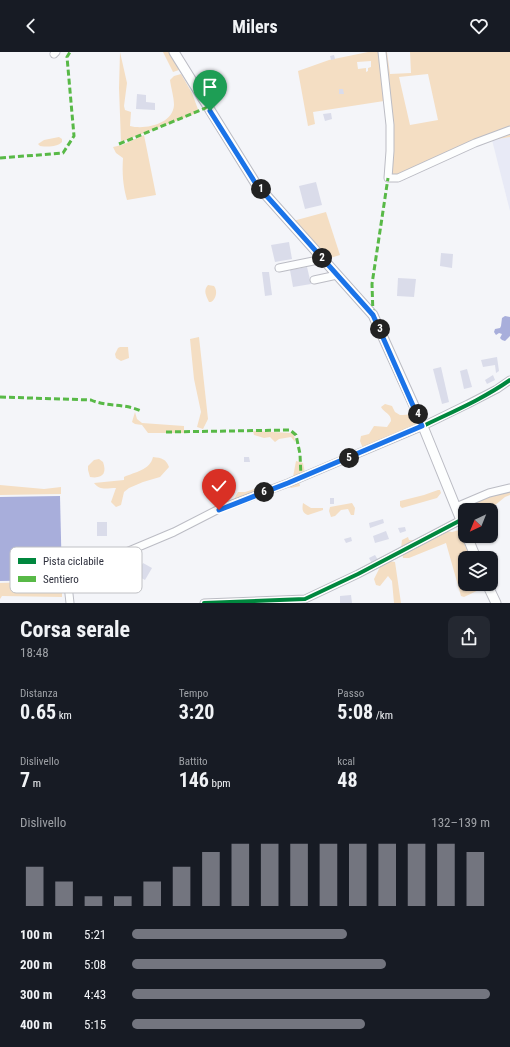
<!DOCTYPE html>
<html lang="it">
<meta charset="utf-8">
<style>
:root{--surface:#171b24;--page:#242831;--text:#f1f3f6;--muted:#9ea1a6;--accent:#73757f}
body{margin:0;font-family:"Roboto Condensed",sans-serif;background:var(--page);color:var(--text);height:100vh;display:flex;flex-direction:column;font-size:15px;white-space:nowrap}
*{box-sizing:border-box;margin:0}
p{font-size:13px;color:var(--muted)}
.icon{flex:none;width:22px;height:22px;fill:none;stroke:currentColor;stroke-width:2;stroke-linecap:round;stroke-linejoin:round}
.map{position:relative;height:551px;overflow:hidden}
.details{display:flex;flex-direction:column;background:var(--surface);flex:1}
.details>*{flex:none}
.needle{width:26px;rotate:223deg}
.tools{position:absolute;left:458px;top:451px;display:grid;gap:8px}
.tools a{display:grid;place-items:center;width:40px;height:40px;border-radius:8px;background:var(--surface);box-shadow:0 1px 3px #0004;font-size:20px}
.pin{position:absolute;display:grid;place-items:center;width:34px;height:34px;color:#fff;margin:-41px -17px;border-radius:50% 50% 50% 0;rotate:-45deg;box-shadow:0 0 4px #0007}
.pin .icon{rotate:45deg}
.km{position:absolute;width:20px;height:20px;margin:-10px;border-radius:50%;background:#222;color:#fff;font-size:11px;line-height:20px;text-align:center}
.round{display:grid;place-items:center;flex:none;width:42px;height:42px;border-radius:8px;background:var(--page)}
.summary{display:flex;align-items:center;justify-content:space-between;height:68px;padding:0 20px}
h1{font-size:22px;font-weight:700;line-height:30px}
.stats{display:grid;grid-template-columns:repeat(3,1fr);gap:6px;height:68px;padding:4px 20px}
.stats div{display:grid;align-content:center}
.stats b{font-size:20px;font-weight:700}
.stats small{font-size:11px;font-weight:400}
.stats p{font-size:11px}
.chart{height:112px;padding:8px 20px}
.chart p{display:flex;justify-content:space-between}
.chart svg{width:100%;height:72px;margin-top:4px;stroke:var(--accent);stroke-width:6}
ul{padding:0 20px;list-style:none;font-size:13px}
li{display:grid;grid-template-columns:64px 48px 1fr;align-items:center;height:30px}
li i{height:10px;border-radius:5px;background:var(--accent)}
header{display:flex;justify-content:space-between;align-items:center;height:52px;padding:0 20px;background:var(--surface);font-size:18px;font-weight:700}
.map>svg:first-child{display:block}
</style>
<header><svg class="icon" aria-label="back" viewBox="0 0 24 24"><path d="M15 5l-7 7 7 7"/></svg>Milers<svg class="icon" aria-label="heart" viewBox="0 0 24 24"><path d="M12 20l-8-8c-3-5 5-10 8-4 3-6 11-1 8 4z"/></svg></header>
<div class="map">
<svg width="510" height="551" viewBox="0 0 510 551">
<rect width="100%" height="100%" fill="#f4f5f9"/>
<path fill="#e8eaf6" d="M510,85V159L492,88Z"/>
<g fill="#f4dec3" fill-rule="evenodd">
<path d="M120,0L127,31L124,54L125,58L131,60L130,74C145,78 173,72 174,53C174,45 171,36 170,28L174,24L181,22L192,41L199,60L121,90L119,36Z"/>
<path d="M163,0H169L179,18L173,20Z"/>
<path d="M368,0H378L384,49L313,60L315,72L308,74L298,19L329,8ZM371,9V15L368,16V19L366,20V16L358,17L357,10Z"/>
<path d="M382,0H387L390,22L411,21L410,0H510V85L492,88L491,85L398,126L389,125L392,99ZM428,22L438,68L410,73L399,25Z"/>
<path d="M144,83L156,143L127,148C123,134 122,121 123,106L116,101L113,95L122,93Z"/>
<path d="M59,85L62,87V90C57,95 48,95 40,94L38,92L44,88Z"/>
<path d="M326,160L340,203L327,207L293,169Z"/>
<path d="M208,233L214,234C218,239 216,247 211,250H209C206,244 203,238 208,233Z"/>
<path d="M199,285L208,367L203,377L197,375L201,360L194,327L190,287Z"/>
<path d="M120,295H128L129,306L121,309L116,306L115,302L118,296Z"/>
<path d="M385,352L392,354L395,360L400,363C414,363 412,359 418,375L364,396L362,394L360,389L361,384L369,382L374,374L387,375L391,369C391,361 384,361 381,355Z"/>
<path d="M135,360L137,367L142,371L184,374V381H148L142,373L135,372L132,370Z"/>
<path d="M253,379L291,381L294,382L295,390L291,385L279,387L275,390L270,385L264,386L254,383Z"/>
<path d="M153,405C162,406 166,407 169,415L160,425L143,430L129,436L124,440L121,453L116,455L111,450L116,436C107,436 100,439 94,431L124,428V425C135,420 150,418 153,405Z"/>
<path d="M99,407L103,410C107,421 103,427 90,425L88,418V414L94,408Z"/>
<path d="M296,409L303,411L306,426L299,429L300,434L291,436L289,435V432L293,425Z"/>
<path d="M222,423L227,426L231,432L229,450L234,447L238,440H245L258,436L259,438L220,454C221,443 218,444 213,436Z"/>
<path d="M0,433L44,437L61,435V442L0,443Z"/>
<path d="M510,437V443L505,445L489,458H465V460L462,461L460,455Z"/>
<path d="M438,438H440L441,441L437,446L402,456L400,454V449L424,443Z"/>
<path d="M303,451L311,456H323V458L308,463C302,461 302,457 303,451Z"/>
<path d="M352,451L355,456L354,463H351L348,457L341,458L335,464L331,465L329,459L330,455Z"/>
<path d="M459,478L470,506H465V532H481L483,536L464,545L461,544L446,491L409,506H403L401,496L402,488L408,485L409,488H415L416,492L446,479L452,480Z"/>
<path d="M389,509L395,510L401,551H394L392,529L388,524L380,534L376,533L374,527L380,515Z"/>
<path d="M62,529V545L2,544L0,547V531Z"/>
</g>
<g fill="#a8aedb">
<path d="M505,264L510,265V284L505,289L502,288L500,286L502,282L499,281L496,283L494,280L495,277L500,276L501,274L502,266Z"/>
<path d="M60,444L62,528L0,529V445Z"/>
</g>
<g fill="#dadcea">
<path d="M334,3L335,7L331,8L330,4Z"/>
<path d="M339,37H343L344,42H339Z"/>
<path d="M137,42L146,43V50L155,51V58L136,57Z"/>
<path d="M331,61L332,67L325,69L323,62Z"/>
<path d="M316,130L322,153L305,157L299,134Z"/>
<path d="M289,190L292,207L275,210L271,193Z"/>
<path d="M441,201L453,202L452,216L440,214Z"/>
<path d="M307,215L311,232L293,235L290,218Z"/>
<path d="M262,220H269L272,243L265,244Z"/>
<path d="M398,226L416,227L414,245L397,244Z"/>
<path d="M497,305L499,319L496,321L495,313L483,315L481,308Z"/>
<path d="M441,315L449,350L442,352L433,317Z"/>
<path d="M467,317L472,335L464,337L460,319Z"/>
<path d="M493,323L495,328L487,332L485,328Z"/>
<path d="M244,405H249L250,410H244Z"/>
<rect x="330" y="446" width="4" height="6"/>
<path d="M383,467L384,471L370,476L369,471Z"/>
<rect x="97" y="470" width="10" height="14"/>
<path d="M405,475L406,479L400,481L398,476Z"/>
<path d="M386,479L389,487L375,491L373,484Z"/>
<path d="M351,485L352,489L346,491L344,487Z"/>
<path d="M375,503L378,508L372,512L369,506Z"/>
<path d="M143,511L152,516L145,528L136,523Z"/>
<path d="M351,543L352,551H340V544Z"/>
</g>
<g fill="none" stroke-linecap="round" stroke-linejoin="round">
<g stroke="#bbbcc4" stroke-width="9">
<g id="minor">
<path d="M382,0L390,73V99L388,126H398L475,91L510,78"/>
<path d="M54,2L56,0"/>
<path d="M279,216L323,207"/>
<path d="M314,228L337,223"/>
<path d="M456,455L489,441L510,436"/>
<path d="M105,509L174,480L219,457L288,431L423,374L468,352L497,337L510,328"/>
<path d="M68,533L70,551"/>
<path d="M204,551L305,547L358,522L461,468"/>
</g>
</g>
<g stroke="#bbbcc4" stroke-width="11">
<g id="major">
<path d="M174,0L256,132L373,263L420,367L465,478"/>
<path d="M467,484L476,506"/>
<path d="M487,532L496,551"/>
</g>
</g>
<use href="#minor" stroke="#fdfefe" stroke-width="7"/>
<use href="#major" stroke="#fdfefe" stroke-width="9"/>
<g stroke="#58b947" stroke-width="3" stroke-dasharray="6 3" stroke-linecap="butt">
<path d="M119,92L208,55"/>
<path d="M0,106L63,101L74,84L67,5L70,0"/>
<path d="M373,263L372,232L388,126"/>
<path d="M0,345L91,348C107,355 124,351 141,359"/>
<path d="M166,380L290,378L296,383L300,402L301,425"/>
</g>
<g stroke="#fff" stroke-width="6">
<g id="cycleway">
<path d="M423,374C452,360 483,347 510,328"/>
<path d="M204,551L305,547L358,522L461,468"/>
</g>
</g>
<use href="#cycleway" stroke="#00873e" stroke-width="4"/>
</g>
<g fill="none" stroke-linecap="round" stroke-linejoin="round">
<g stroke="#fff" stroke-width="8">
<path id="route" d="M210,59L256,132L373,263L422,374L288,431L219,458"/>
</g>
<use href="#route" stroke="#1a73e8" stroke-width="5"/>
</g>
<rect x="10" y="495" width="132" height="46" rx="6" fill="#fff" stroke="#c0c1c5" stroke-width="1"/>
<rect x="18" y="506" width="18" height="6" fill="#00873e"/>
<rect x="18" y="524" width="18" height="6" fill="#58b947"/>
<g font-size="11" fill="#2e303d">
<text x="43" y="513">Pista ciclabile</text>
<text x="43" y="531">Sentiero</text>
</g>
</svg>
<div class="tools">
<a><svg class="needle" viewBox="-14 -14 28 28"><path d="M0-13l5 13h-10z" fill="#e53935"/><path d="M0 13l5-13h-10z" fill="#9ea1a6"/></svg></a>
<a><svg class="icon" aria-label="layers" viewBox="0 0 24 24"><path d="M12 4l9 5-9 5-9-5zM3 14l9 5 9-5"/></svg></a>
</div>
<div class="pin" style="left:210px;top:59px;background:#1e9e55"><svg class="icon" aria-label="arrive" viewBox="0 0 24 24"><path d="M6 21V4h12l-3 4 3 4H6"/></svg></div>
<div class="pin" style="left:219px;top:458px;background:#d93025"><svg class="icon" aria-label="check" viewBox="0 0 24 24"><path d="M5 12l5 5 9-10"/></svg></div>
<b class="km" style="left:261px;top:137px">1</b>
<b class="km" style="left:322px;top:206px">2</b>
<b class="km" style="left:380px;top:277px">3</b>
<b class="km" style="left:418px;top:362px">4</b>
<b class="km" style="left:349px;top:406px">5</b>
<b class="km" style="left:264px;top:440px">6</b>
</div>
<section class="details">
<div class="summary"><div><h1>Corsa serale</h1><p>18:48</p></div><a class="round"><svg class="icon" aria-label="share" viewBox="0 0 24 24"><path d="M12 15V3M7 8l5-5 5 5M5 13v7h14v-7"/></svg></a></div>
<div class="stats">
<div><p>Distanza</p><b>0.65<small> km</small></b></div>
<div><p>Tempo</p><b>3:20</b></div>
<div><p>Passo</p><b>5:08<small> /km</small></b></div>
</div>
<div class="stats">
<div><p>Dislivello</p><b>7<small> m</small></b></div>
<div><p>Battito</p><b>146<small> bpm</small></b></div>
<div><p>kcal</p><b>48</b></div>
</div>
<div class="chart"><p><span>Dislivello</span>132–139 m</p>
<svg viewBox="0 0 160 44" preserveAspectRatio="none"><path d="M5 44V20M15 44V29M25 44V38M35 44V38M45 44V29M55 44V20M65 44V11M75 44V6M85 44V6M95 44V6M105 44V6M115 44V6M125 44V6M135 44V6M145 44V6M155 44V11"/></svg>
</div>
<ul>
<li><b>100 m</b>5:21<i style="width:60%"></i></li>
<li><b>200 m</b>5:08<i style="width:71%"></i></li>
<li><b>300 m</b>4:43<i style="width:100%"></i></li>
<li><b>400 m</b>5:15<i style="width:65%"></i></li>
</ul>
</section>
